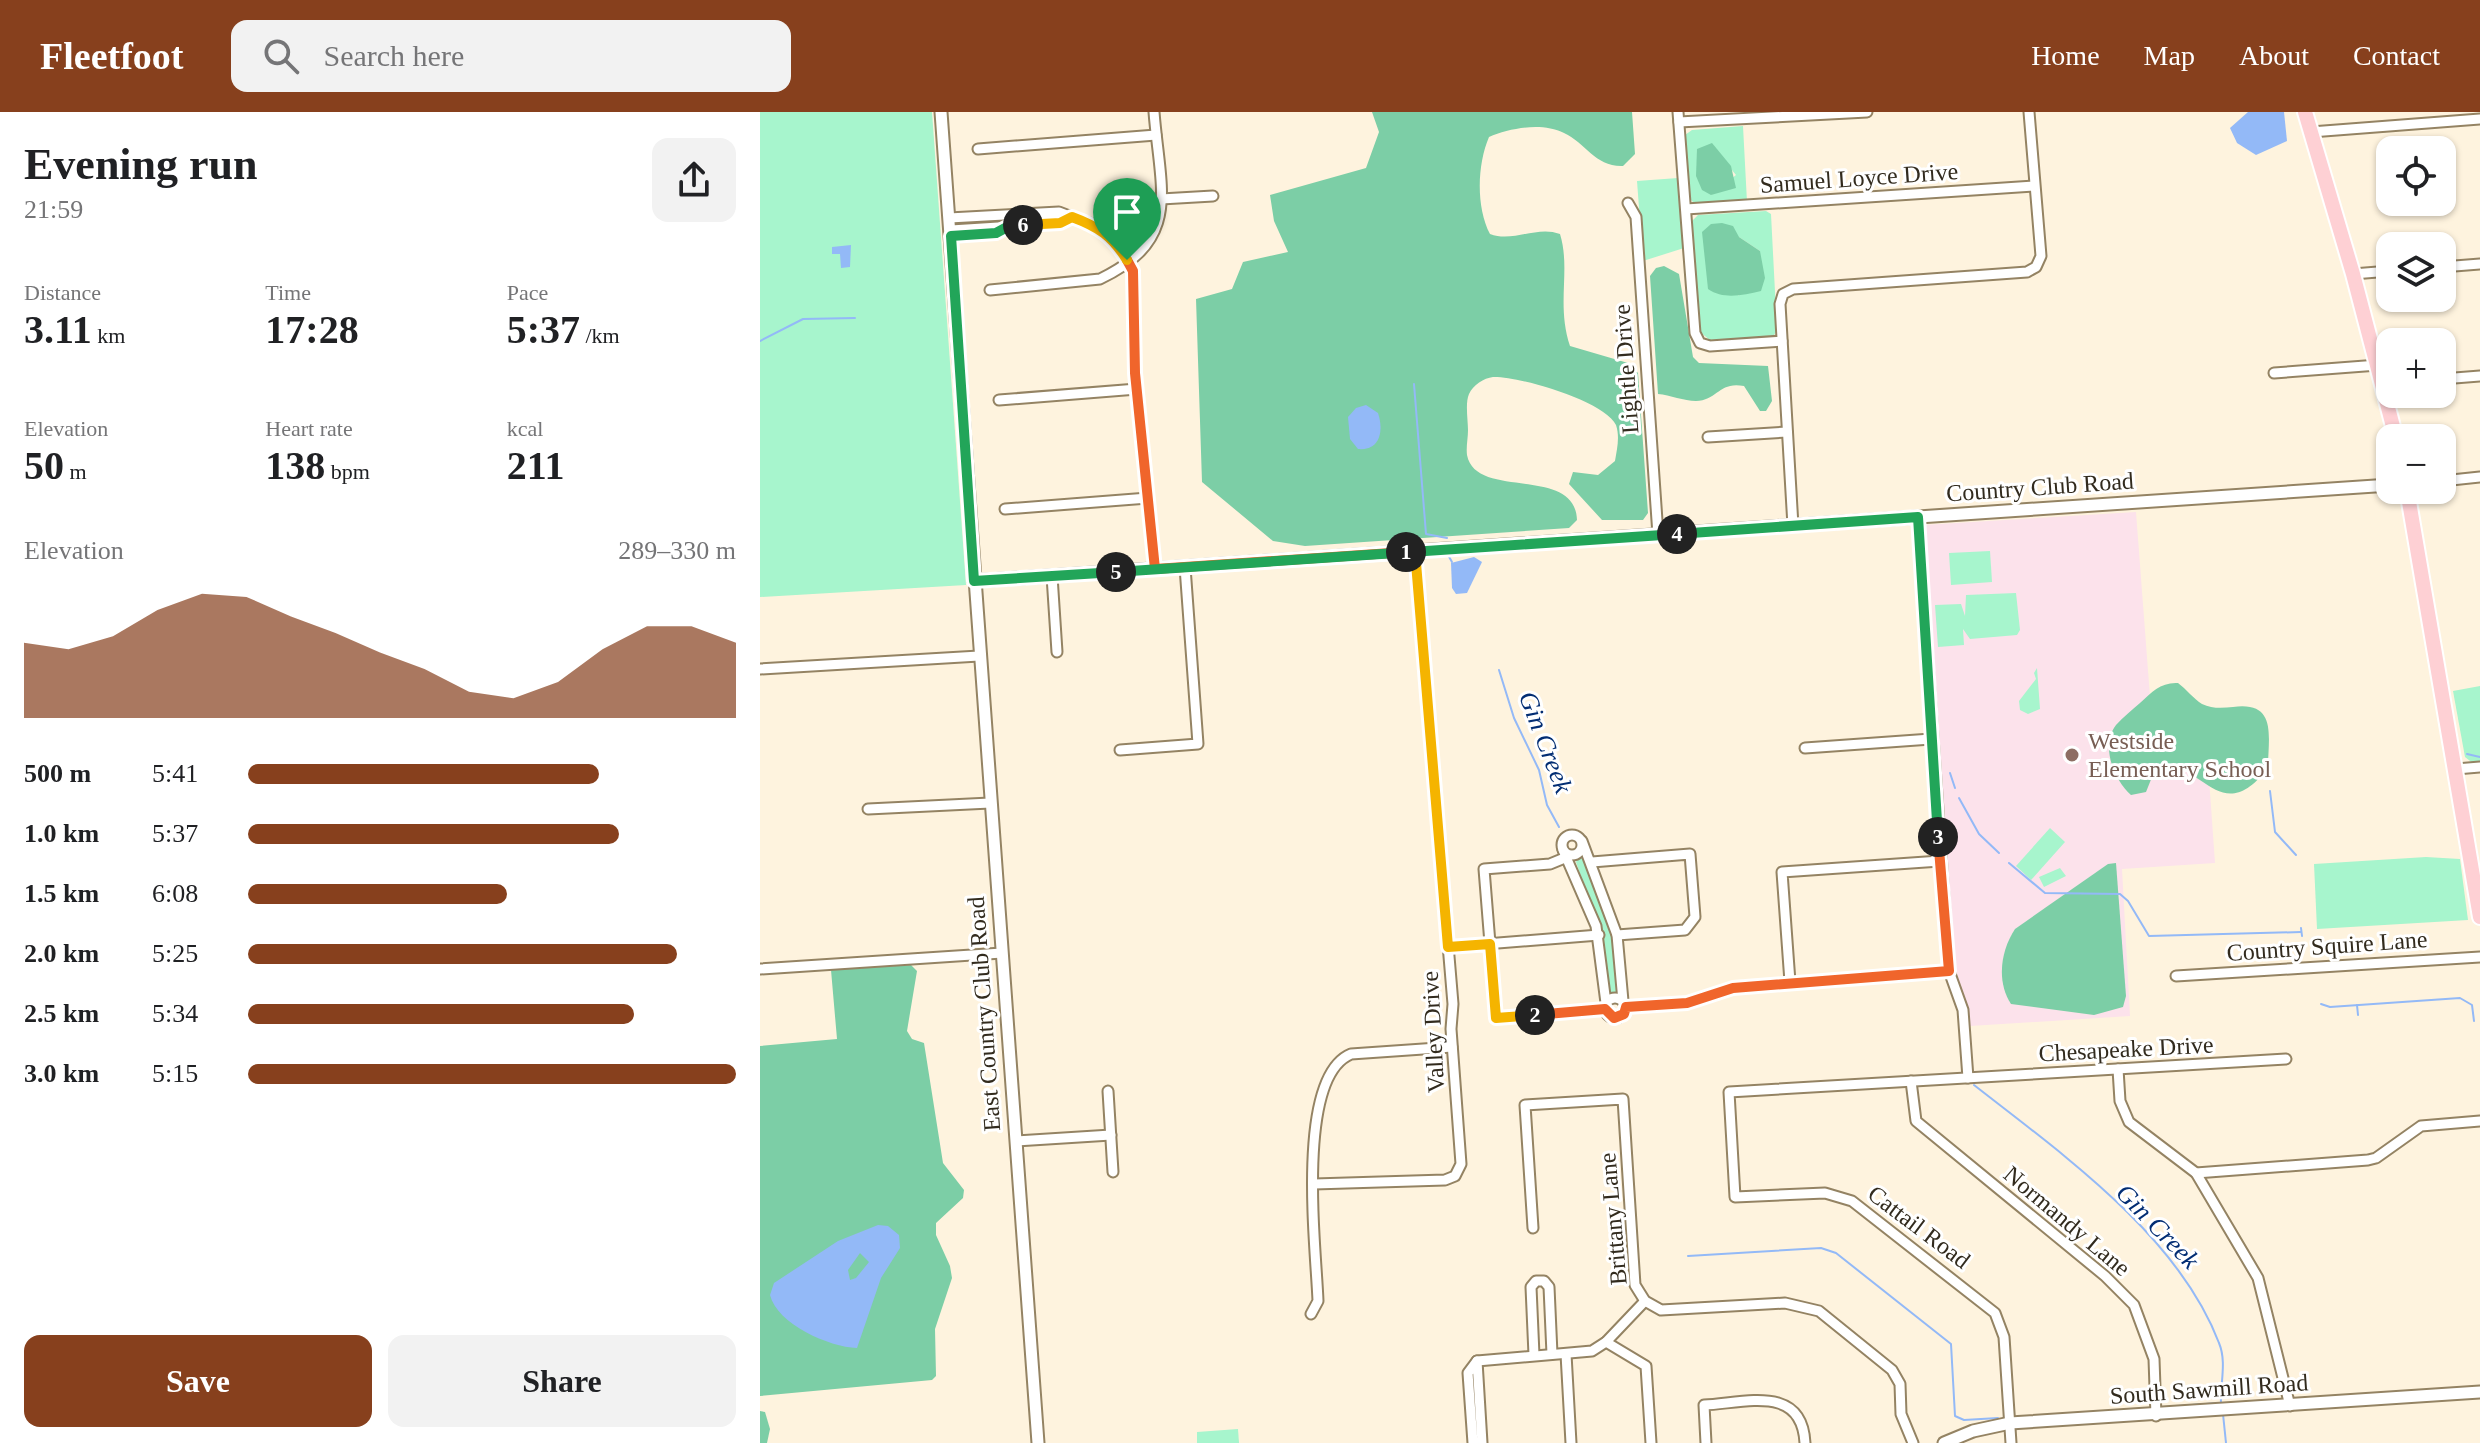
<!DOCTYPE html>
<meta charset="utf-8">
<style>
:root{--surface:#fff;--page:#f2f2f2;--text:#202124;--muted:#757577;--accent:#87401d}
body{margin:0;font-family:"Times New Roman",serif;background:var(--page);color:var(--text);height:100vh;display:flex;flex-direction:column;font-size:30px;white-space:nowrap}
*{box-sizing:border-box;margin:0}
p{font-size:26px;color:var(--muted)}
.icon{flex:none;width:44px;height:44px;fill:none;stroke:currentColor;stroke-width:2;stroke-linecap:round;stroke-linejoin:round}
.map{position:relative;flex:1;overflow:hidden}
.side{display:flex;flex-direction:column;background:var(--surface);width:760px}
.side>*{flex:none}
.fabs{position:absolute;left:1616px;top:24px;display:grid;gap:16px}
.fabs a{display:grid;place-items:center;width:80px;height:80px;border-radius:16px;background:var(--surface);box-shadow:0 2px 6px #0004;font-size:40px}
.pin{position:absolute;display:grid;place-items:center;width:68px;height:68px;color:#fff;margin:-82px -34px;border-radius:50% 50% 50% 0;rotate:-45deg;box-shadow:0 0 8px #0007}
.pin .icon{rotate:45deg}
.km{position:absolute;width:40px;height:40px;margin:-20px;border-radius:50%;background:#222;color:#fff;font-size:22px;line-height:40px;text-align:center}
.round{display:grid;place-items:center;flex:none;width:84px;height:84px;border-radius:16px;background:var(--page)}
.summary{display:flex;align-items:center;justify-content:space-between;height:136px;padding:0 24px}
h1{font-size:44px;font-weight:800;line-height:60px}
.figures{display:grid;grid-template-columns:repeat(3,1fr);gap:12px;height:136px;padding:8px 24px}
.figures div{display:grid;align-content:center}
.figures b{font-size:40px;font-weight:800}
.figures small{font-size:22px;font-weight:400}
.figures p{font-size:22px}
.chart{height:224px;padding:16px 24px}
.chart p{display:flex;justify-content:space-between}
.chart svg{width:100%;height:144px;margin-top:8px;fill:var(--accent);opacity:.7}
.button{display:flex;gap:16px;margin-top:auto;padding:16px 24px}
.button a{flex:1;height:92px;border-radius:16px;background:var(--accent);color:#fff;font-size:32px;font-weight:800;line-height:92px;text-align:center}
.button a+a{background:var(--page);color:var(--text)}
ul{padding:0 24px;list-style:none;font-size:26px}
li{display:grid;grid-template-columns:128px 96px 1fr;align-items:center;height:60px}
li i{height:20px;border-radius:10px;background:var(--accent)}
header{display:flex;align-items:center;gap:48px;box-sizing:border-box;height:112px;padding:0 40px;background:var(--accent);color:#fff}
header strong{font-size:38px}
nav{display:flex;gap:44px;margin-inline-start:auto;font-size:28px}
.search{width:560px;height:72px;background:var(--page);display:flex;align-items:center;gap:20px;box-sizing:border-box;padding:0 28px;border-radius:16px;color:var(--muted);font-size:30px}
main{display:flex;flex:1;min-height:0}
.map>svg:first-child{display:block}
</style>
<header>
<strong>Fleetfoot</strong>
<div class="search"><svg class="icon" aria-label="search" viewBox="0 0 24 24"><circle cx="10" cy="10" r="6"/><path d="M15 15l6 6"/></svg>Search here</div>
<nav><a>Home</a><a>Map</a><a>About</a><a>Contact</a></nav>
</header>
<main>
<section class="side">
<div class="summary"><div><h1>Evening run</h1><p>21:59</p></div><a class="round"><svg class="icon" aria-label="share" viewBox="0 0 24 24"><path d="M12 15V3M7 8l5-5 5 5M5 13v7h14v-7"/></svg></a></div>
<div class="figures">
<div><p>Distance</p><b>3.11<small> km</small></b></div>
<div><p>Time</p><b>17:28</b></div>
<div><p>Pace</p><b>5:37<small> /km</small></b></div>
</div>
<div class="figures">
<div><p>Elevation</p><b>50<small> m</small></b></div>
<div><p>Heart rate</p><b>138<small> bpm</small></b></div>
<div><p>kcal</p><b>211</b></div>
</div>
<div class="chart"><p><span>Elevation</span>289–330 m</p>
<svg viewBox="0 0 160 44" preserveAspectRatio="none"><path d="M0 44V21L10 23L20 19L30 11L40 6L50 7L60 13L70 18L80 24L90 29L100 36L110 38L120 33L130 23L140 16L150 16L160 21V44z"/></svg>
</div>
<ul>
<li><b>500 m</b>5:41<i style="width:72%"></i></li>
<li><b>1.0 km</b>5:37<i style="width:76%"></i></li>
<li><b>1.5 km</b>6:08<i style="width:53%"></i></li>
<li><b>2.0 km</b>5:25<i style="width:88%"></i></li>
<li><b>2.5 km</b>5:34<i style="width:79%"></i></li>
<li><b>3.0 km</b>5:15<i style="width:100%"></i></li>
</ul>
<div class="button"><a>Save</a><a>Share</a></div>
</section>
<div class="map">
<svg width="1720" height="1331" viewBox="0 0 1720 1331">
<rect width="100%" height="100%" fill="#fef3de"/>
<path fill="#fce2eb" d="M1376,400L1391,598L1444,595L1455,751L1362,757L1370,904L1210,914L1192,841L1163,413Z"/>
<g fill="#a7f5cd" fill-rule="evenodd">
<path d="M0,0H172L206,473L0,485Z"/>
<path d="M983,14L987,90L937,94L929,86L925,23L932,18ZM958,41L976,63L951,83Z"/>
<path d="M918,66L924,136L883,149L877,69Z"/>
<path d="M1006,99L1011,102L1017,219L1013,224L951,229L940,220L932,109L938,103ZM979,125L1000,139L978,184Z"/>
<path d="M1230,439L1232,470L1191,473L1189,441Z"/>
<path d="M1256,481L1260,518L1257,523L1210,527L1203,517L1204,533L1178,535L1175,493L1201,492L1205,504L1206,483Z"/>
<path d="M1277,556L1280,597L1268,602L1260,598L1259,589L1276,567L1274,561Z"/>
<path d="M1720,574V651L1714,652L1705,645L1693,579Z"/>
<path d="M1290,716L1305,730L1271,768L1256,754Z"/>
<path d="M818,745L824,746L854,826L858,881L855,882L849,879L843,829L816,750Z"/>
<path d="M1666,745L1700,747L1708,808L1557,817L1554,752Z"/>
<path d="M1300,756L1306,764L1284,775L1279,765Z"/>
<path d="M478,1317L479,1331H437V1320Z"/>
</g>
<g fill="#7ccea6">
<path d="M612,0H872L875,42L863,54C835,55 826,31 804,21C782,10 750,16 729,25C717,53 716,95 730,122C753,131 777,113 800,122C811,158 796,192 810,234L868,251L878,261L888,401L883,408H842L809,372L813,360L838,363L855,349C857,337 860,325 856,313C845,289 759,264 733,265C724,266 713,273 709,282C705,291 708,308 708,318C708,326 706,335 707,343C716,389 815,352 817,408L809,416L545,434L513,429L442,370L436,187L472,177L483,150L528,140L514,109L510,83L606,56L619,20Z"/>
<path d="M952,31L971,54L976,76L951,83L942,78L936,64L937,37Z"/>
<path d="M962,111L973,114L979,125L1000,139L1005,166L1001,179C983,183 964,188 948,177L942,120L951,112Z"/>
<path d="M904,154L919,162L933,245L939,251L1008,254L1012,289L1006,299H1000L984,274C959,269 958,288 936,289C924,289 910,283 898,282L890,164L896,156Z"/>
<path d="M1418,571C1426,577 1434,587 1442,592C1452,597 1463,596 1473,595C1518,589 1508,625 1508,656C1464,712 1448,660 1405,651L1394,660L1386,680L1371,683C1354,668 1340,634 1356,613C1363,605 1372,598 1380,591C1392,580 1401,570 1418,571Z"/>
<path d="M1356,751L1366,884L1363,895L1334,903L1251,892C1236,869 1241,838 1255,817L1348,752Z"/>
<path d="M151,853L157,859L147,919L152,927L164,931L183,1051L204,1078L203,1086L176,1111V1123L190,1154L192,1166L175,1217L176,1264L172,1268L0,1284V934L77,927L71,858Z"/>
<path d="M0,1299L5,1300L10,1317L7,1331H0Z"/>
</g>
<g fill="#93b9f7" fill-rule="evenodd">
<path d="M1488,0H1524L1527,29L1496,43L1477,31L1470,16Z"/>
<path d="M91,133L90,155L81,156L80,142H72V135Z"/>
<path d="M606,293L618,301C624,319 620,339 598,337L590,327L588,305L596,296Z"/>
<path d="M714,445L722,450L707,481L696,482L692,476L691,451Z"/>
<path d="M118,1113L128,1114L139,1123L140,1136L121,1166L97,1236C69,1235 17,1212 10,1183L14,1171L78,1129ZM100,1141L109,1150L96,1166L90,1168L88,1158Z"/>
</g>
<g fill="none" stroke-linecap="round" stroke-linejoin="round">
<g stroke="#93b9f7" stroke-width="2">
<path d="M0,229L43,207L95,206"/>
<path d="M654,272L666,422L687,426"/>
<path d="M688,443L692,450"/>
<path d="M739,558L754,606L779,658L787,693L799,715"/>
<path d="M1707,642L1720,645"/>
<path d="M1190,661L1195,676"/>
<path d="M1510,679L1515,720L1536,743"/>
<path d="M1199,686L1219,722L1239,741"/>
<path d="M1249,751L1285,781L1360,782L1368,789L1389,824L1541,820"/>
<path d="M1541,816L1542,824"/>
<path d="M1561,892L1570,895L1700,886L1712,893L1714,909"/>
<path d="M1597,893L1598,903"/>
<path d="M1214,973C1302,1042 1418,1123 1459,1231C1467,1250 1460,1272 1461,1292"/>
<path d="M928,1144L1061,1136L1076,1141L1191,1232L1195,1304L1204,1308L1238,1306"/>
<path d="M1405,1295L1459,1291"/>
<path d="M1463,1302L1466,1331"/>
<path d="M1259,1305L1391,1296"/>
</g>
<g stroke="#948363" stroke-width="13">
<g id="minor">
<path d="M918,0L935,221L940,231L950,234L1022,229"/>
<path d="M919,10L1107,0"/>
<path d="M1551,20L1720,7"/>
<path d="M218,37L396,23"/>
<path d="M401,87L453,84"/>
<path d="M868,91L876,105L898,423"/>
<path d="M926,97L1274,74"/>
<path d="M312,105L335,113L353,126L373,159L375,261L395,457"/>
<path d="M189,106L299,100L312,105L300,111L191,118"/>
<path d="M1682,155L1720,152"/>
<path d="M1593,162L1630,159"/>
<path d="M230,178L340,167C423,127 400,78 394,0"/>
<path d="M1514,261L1618,253"/>
<path d="M1682,267L1720,264"/>
<path d="M239,288L377,277"/>
<path d="M948,325L1027,320"/>
<path d="M1682,369L1720,365"/>
<path d="M245,397L388,386"/>
<path d="M1158,405L1189,859L1203,898L1208,966"/>
<path d="M1033,414L1020,192L1023,182L1033,177L1267,160L1276,155L1281,144L1269,0"/>
<path d="M292,464L297,540"/>
<path d="M0,557L219,544"/>
<path d="M1045,636L1171,627"/>
<path d="M360,638L438,632L425,455"/>
<path d="M1696,657L1720,655"/>
<path d="M108,697L230,691"/>
<circle cx="812" cy="733" r="10"/>
<path d="M822,729L857,823L863,889"/>
<path d="M803,738L836,814L846,891"/>
<path d="M807,745L790,752L724,757L736,906L845,897"/>
<path d="M832,750L930,742L935,805L925,818L857,823"/>
<path d="M688,835L839,823"/>
<path d="M0,857L242,841"/>
<path d="M1416,864L1720,845"/>
<path d="M1030,870L1022,760L1180,749"/>
<circle cx="855" cy="896" r="10"/>
<path d="M866,895L927,891L976,875L1189,859"/>
<path d="M1358,957L1360,989L1369,1010L1436,1061L1498,1166L1530,1294"/>
<path d="M1151,969L1156,1009L1345,1164L1374,1193L1394,1247L1396,1304"/>
<path d="M348,979L353,1060"/>
<path d="M256,1029L351,1023"/>
<path d="M1436,1061L1608,1048L1616,1046L1661,1014L1720,1009"/>
<path d="M554,1072L685,1068L695,1064L701,1052L691,917L693,892L655,439"/>
<path d="M773,1116L765,993L863,987L875,1173L885,1189L901,1198L1025,1191L1059,1199L1132,1258L1140,1272L1141,1302L1153,1331"/>
<path d="M551,1202L558,1189C556,1135 535,965 591,942L692,935"/>
<path d="M846,1230L886,1254L891,1331"/>
<path d="M806,1242L811,1331"/>
<path d="M774,1243L771,1175L776,1169H784L789,1175L792,1242"/>
<path d="M717,1249L832,1239L846,1230L885,1189"/>
<path d="M713,1331L708,1261L717,1249L722,1331"/>
<path d="M946,1331L944,1293C985,1291 1042,1272 1045,1331"/>
<path d="M1251,1331L1244,1225L1235,1201L1092,1089L1065,1081L975,1085L969,980L1526,947"/>
</g>
</g>
<g stroke="#948363" stroke-width="15">
<g id="tertiary">
<path d="M181,0L278,1331"/>
<path d="M214,469L1630,373"/>
<path d="M1184,1331L1213,1319L1250,1311L1720,1280"/>
</g>
</g>
<g stroke="#fff" stroke-width="18">
<g id="primary">
<path d="M1545,0L1593,162L1636,326"/>
<path d="M1647,378L1720,805"/>
</g>
</g>
<use href="#minor" stroke="#fff" stroke-width="9"/>
<use href="#tertiary" stroke="#fff" stroke-width="11"/>
<use href="#primary" stroke="#fed0d4" stroke-width="14"/>
</g>
<g fill="none" stroke-linecap="round" stroke-linejoin="round">
<g stroke="#fff" stroke-width="16">
<path id="split-1" d="M367,148L373,159L375,261L395,457L646,440"/>
</g>
<g stroke="#fff" stroke-width="16">
<path id="split-2" d="M646,440L655,439L688,835L730,832L736,906L775,903"/>
</g>
<g stroke="#fff" stroke-width="16">
<path id="split-3" d="M775,903L845,897L854,906L864,902L866,895L927,891L973,876L1189,859L1178,725"/>
</g>
<g stroke="#fff" stroke-width="16">
<path id="split-4" d="M917,422L1158,405L1178,725"/>
</g>
<g stroke="#fff" stroke-width="16">
<path id="split-5" d="M356,460L917,422"/>
</g>
<g stroke="#fff" stroke-width="16">
<path id="split-6" d="M263,113L249,114L236,121L191,124L214,469L356,460"/>
</g>
<g stroke="#fff" stroke-width="16">
<path id="split-7" d="M263,113L300,111L312,105C339,115 352,124 367,148"/>
</g>
<use href="#split-1" stroke="#f0652b" stroke-width="10"/>
<use href="#split-2" stroke="#f5b400" stroke-width="10"/>
<use href="#split-3" stroke="#f0652b" stroke-width="10"/>
<use href="#split-4" stroke="#22a559" stroke-width="10"/>
<use href="#split-5" stroke="#22a559" stroke-width="10"/>
<use href="#split-6" stroke="#22a559" stroke-width="10"/>
<use href="#split-7" stroke="#f5b400" stroke-width="10"/>
</g>
<circle fill="#8d6e63" stroke="#fff" stroke-width="3" cx="1312" cy="643" r="8"/>
<g text-anchor="middle" stroke-width="6" stroke-linejoin="round" paint-order="stroke">
<g font-size="24" fill="#322b1e" stroke="#fff">
<text transform="translate(1099 66) rotate(-4)" y="8">Samuel Loyce Drive</text>
<text transform="translate(866 257) rotate(-94)" y="8">Lightle Drive</text>
<text transform="translate(1280 375) rotate(-4)" y="8">Country Club Road</text>
<text transform="translate(1567 834) rotate(-4)" y="8">Country Squire Lane</text>
<text transform="translate(224 902) rotate(-94)" y="8">East Country Club Road</text>
<text transform="translate(673 920) rotate(-93)" y="8">Valley Drive</text>
<text transform="translate(1366 937) rotate(-3)" y="8">Chesapeake Drive</text>
<text transform="translate(853 1107) rotate(-95)" y="8">Brittany Lane</text>
<text transform="translate(1307 1109) rotate(40)" y="8">Normandy Lane</text>
<text transform="translate(1159 1115) rotate(37)" y="8">Cattail Road</text>
<text transform="translate(1449 1277) rotate(-4)" y="8">South Sawmill Road</text>
</g>
<g font-size="24" fill="#785e54" stroke="#fff" text-anchor="start">
<text x="1328" y="637">Westside<tspan x="1328" dy="28">Elementary School</tspan></text>
</g>
<g font-size="26" font-style="italic" fill="#022d73" stroke="#fff">
<text transform="translate(786 630) rotate(69)" y="9">Gin Creek</text>
<text transform="translate(1398 1114) rotate(46)" y="9">Gin Creek</text>
</g>
</g>
</svg>
<div class="fabs">
<a><svg class="icon" aria-label="locate" viewBox="0 0 24 24"><circle cx="12" cy="12" r="6"/><path d="M12 2v4M12 18v4M2 12h4M18 12h4"/></svg></a>
<a><svg class="icon" aria-label="layers" viewBox="0 0 24 24"><path d="M12 4l9 5-9 5-9-5zM3 14l9 5 9-5"/></svg></a>
<a>+</a>
<a>−</a>
</div>
<div class="pin" style="left:367px;top:148px;background:#1e9e55"><svg class="icon" aria-label="arrive" viewBox="0 0 24 24"><path d="M6 21V4h12l-3 4 3 4H6"/></svg></div>
<b class="km" style="left:646px;top:440px">1</b>
<b class="km" style="left:775px;top:903px">2</b>
<b class="km" style="left:1178px;top:725px">3</b>
<b class="km" style="left:917px;top:422px">4</b>
<b class="km" style="left:356px;top:460px">5</b>
<b class="km" style="left:263px;top:113px">6</b>
</div>
</main>
